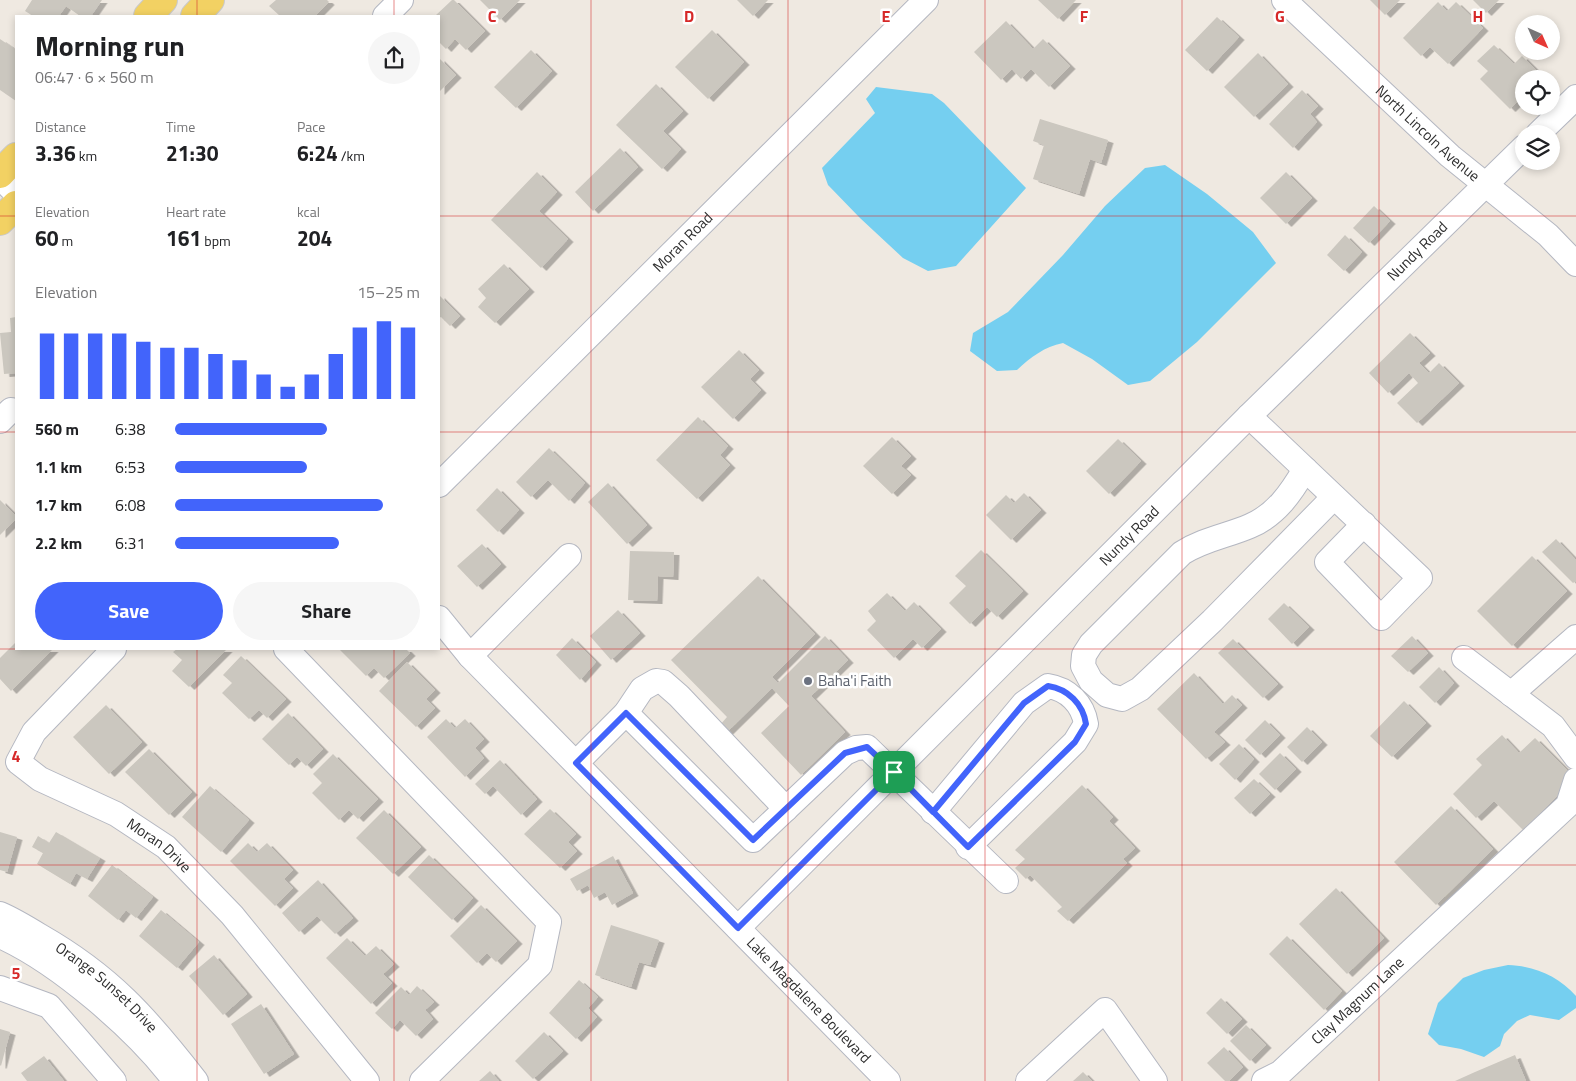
<!DOCTYPE html>
<meta charset="utf-8">
<style>
:root{--surface:#fff;--page:#f6f6f6;--text:#202124;--muted:#757577;--accent:#4264fb}
body{margin:0;font-family:"Titillium Web",sans-serif;background:var(--page);color:var(--text);height:100vh;display:flex;flex-direction:column;font-size:19px;white-space:nowrap}
*{box-sizing:border-box;margin:0}
p{font-size:16px;color:var(--muted)}
.icon{flex:none;width:28px;height:28px;fill:none;stroke:currentColor;stroke-width:2;stroke-linecap:round;stroke-linejoin:round}
.map{position:relative;flex:1;overflow:hidden}
.drawer{position:absolute;left:15px;top:15px;width:425px;height:635px;display:flex;flex-direction:column;background:var(--surface);border-radius:0px;box-shadow:0 2px 8px #0003}
.drawer>*{flex:none}
.needle{width:32px;rotate:135deg}
.buttons{position:absolute;left:1515px;top:15px;display:grid;gap:10px}
.buttons a{display:grid;place-items:center;width:45px;height:45px;border-radius:50%;background:var(--surface);box-shadow:0 2px 8px #0003;font-size:25px}
.pin{position:absolute;display:grid;place-items:center;width:42px;height:42px;color:#fff;margin:-21px;border-radius:10px;box-shadow:0 2px 8px #0006}
.round{display:grid;place-items:center;flex:none;width:52px;height:52px;border-radius:26px;background:var(--page)}
.overview{display:flex;align-items:center;justify-content:space-between;height:85px;padding:0 20px}
h1{font-size:28px;font-weight:700;line-height:38px}
.figures{display:grid;grid-template-columns:repeat(3,1fr);gap:8px;height:85px;padding:5px 20px}
.figures div{display:grid;align-content:center}
.figures b{font-size:21px;font-weight:700}
.figures small{font-size:14px;font-weight:400}
.figures p{font-size:14px}
.chart{height:140px;padding:10px 20px}
.chart p{display:flex;justify-content:space-between}
.chart svg{width:100%;height:90px;margin-top:5px;stroke:var(--accent);stroke-width:6}
.primary-button{display:flex;gap:10px;margin-top:auto;padding:10px 20px}
.primary-button a{flex:1;height:58px;border-radius:30px;background:var(--accent);color:#fff;font-size:20px;font-weight:700;line-height:58px;text-align:center}
.primary-button a+a{background:var(--page);color:var(--text)}
ul{padding:0 20px;list-style:none;font-size:16px}
li{display:grid;grid-template-columns:80px 60px 1fr;align-items:center;height:38px}
li i{height:12px;border-radius:6px;background:var(--accent)}
.map>svg:first-child{display:block}
</style>
<div class="map">
<svg width="1576" height="1081" viewBox="0 0 1576 1081">
<defs>
<filter id="shadow"><feDropShadow dx="5.5" dy="3" stdDeviation="0" flood-color="#0004"/></filter>
</defs>
<rect width="100%" height="100%" fill="#efe9e1"/>
<g fill="#75cff0">
<path d="M876,87L932,94L944,103L1026,188L956,266L928,271L903,258L860,218L828,185L822,168L875,113L866,99Z"/>
<path d="M1165,165L1207,194L1253,232L1276,263L1197,342L1150,381L1128,385L1092,359L1063,343C1044,347 1031,357 1017,370L997,371L970,351L973,333L1008,312L1063,255L1105,206L1145,168Z"/>
<path d="M1508,965C1535,966 1558,976 1576,996V1008L1559,1020L1530,1015L1517,1021L1504,1034L1500,1046L1484,1057L1461,1049L1439,1045L1428,1034L1438,1003L1463,978L1484,970Z"/>
</g>
<g fill="#cbc7bf" filter="url(#shadow)">
<path d="M32,0H102L91,16H80L66,6L59,16H33L25,11Z"/>
<path d="M276,0H327L329,2L315,16H301L299,14L296,16H280L269,6Z"/>
<path d="M452,0H454L485,31L466,50L455,39L446,49L439,42V16H435Z"/>
<path d="M480,0H520L500,20Z"/>
<path d="M737,0H768L753,16Z"/>
<path d="M1038,0H1076L1058,19Z"/>
<path d="M1370,0H1400L1385,15Z"/>
<path d="M1473,0H1499L1486,13Z"/>
<path d="M1438,2L1447,11L1456,2L1483,28L1448,64L1430,47L1421,56L1403,38Z"/>
<path d="M1217,17L1239,37L1207,71L1185,50Z"/>
<path d="M1006,21L1033,49L1043,39L1070,66L1049,87L1031,69L1021,79L1012,69L1001,80L974,52Z"/>
<path d="M712,30L744,62L708,99L675,67Z"/>
<path d="M0,39L16,50V101L0,90Z"/>
<path d="M1494,45L1514,64L1522,56L1542,76L1540,79H1524V95L1510,109L1480,79L1488,71L1477,61Z"/>
<path d="M531,50L552,71L516,108L494,87Z"/>
<path d="M1258,53L1288,84L1254,117L1224,87Z"/>
<path d="M439,58L456,75L439,92Z"/>
<path d="M656,84L683,111L663,131L681,149L662,169L616,125Z"/>
<path d="M1302,90L1318,106L1310,114L1317,122L1293,148L1269,124Z"/>
<path d="M1040,119L1108,140L1101,163L1090,159L1079,194L1033,179L1044,145L1033,141Z"/>
<path d="M620,148L638,167L593,211L575,192Z"/>
<path d="M537,172L557,192L539,211L568,239L541,268L491,220Z"/>
<path d="M1286,172L1312,198L1286,224L1260,198Z"/>
<path d="M1374,206L1390,221L1369,243L1353,228Z"/>
<path d="M1345,235L1362,252L1344,271L1327,255Z"/>
<path d="M504,264L529,289L495,323L478,307L486,298L478,289Z"/>
<path d="M439,295L460,316L450,326L441,317L439,318Z"/>
<path d="M16,317V373L4,374L0,333L11,332L10,318Z"/>
<path d="M1410,333L1430,353L1419,363L1429,373L1439,363L1459,383L1417,423L1397,403L1418,383L1409,373L1388,393L1369,373Z"/>
<path d="M739,350L759,370L750,379L761,390L733,419L701,387Z"/>
<path d="M698,417L728,446L720,455L730,465L697,499L656,460Z"/>
<path d="M892,437L911,456L901,466L911,475L892,494L863,466Z"/>
<path d="M1118,439L1141,461L1109,494L1086,471Z"/>
<path d="M549,448L585,483L569,501L548,480L531,497L516,482Z"/>
<path d="M608,483L647,525L627,544L588,502Z"/>
<path d="M497,488L519,510L498,532L476,510Z"/>
<path d="M1024,493L1041,510L1011,540L986,515L1006,495L1014,503Z"/>
<path d="M0,500L16,516V519L0,535Z"/>
<path d="M1556,539L1576,560V581L1573,583L1542,552Z"/>
<path d="M482,544L501,564L477,587L457,566Z"/>
<path d="M981,550L1023,591L997,617L987,607L970,624L949,603L966,586L955,576Z"/>
<path d="M630,551L674,552L673,577L658,576L657,601L628,600Z"/>
<path d="M1532,556L1567,591L1512,646L1477,611Z"/>
<path d="M758,576L815,634L772,677L778,683L825,636L848,660L811,696L845,732L801,775L761,733L789,706L772,688L727,732L720,725L727,717L671,660Z"/>
<path d="M887,593L905,611L914,602L941,629L922,648L913,639L894,658L867,630L876,621L868,611Z"/>
<path d="M1284,603L1309,627L1292,644L1268,619Z"/>
<path d="M618,610L640,633L611,660L590,636Z"/>
<path d="M1412,636L1428,653L1408,672L1391,656Z"/>
<path d="M572,638L596,662L580,680L556,655Z"/>
<path d="M1233,639L1278,684L1263,698L1218,653Z"/>
<path d="M16,642V649H53L11,691L0,679V658Z"/>
<path d="M177,649H227L189,687L172,671L182,660L173,652Z"/>
<path d="M339,649H406L410,653L384,678L374,668L366,676Z"/>
<path d="M241,656L286,699L267,718L259,710L249,719L222,693L232,683L223,675Z"/>
<path d="M407,662L435,690L426,699L435,708L416,727L379,691Z"/>
<path d="M1439,667L1454,683L1435,703L1419,687Z"/>
<path d="M1194,673L1223,704L1232,695L1242,705L1214,732L1225,742L1206,759L1157,709Z"/>
<path d="M1404,701L1426,723L1392,757L1370,736Z"/>
<path d="M106,705L142,742L109,774L73,737Z"/>
<path d="M288,713L323,749L306,766L297,757L289,765L262,739Z"/>
<path d="M446,719L455,728L465,719L484,739L475,748L484,758L465,777L427,737Z"/>
<path d="M1265,720L1280,735L1260,755L1245,740Z"/>
<path d="M1307,727L1322,742L1302,762L1287,747Z"/>
<path d="M1502,735L1519,753L1535,738L1575,778L1523,830L1494,801L1476,818L1453,794L1482,765L1476,759Z"/>
<path d="M1239,744L1254,759L1235,780L1219,764Z"/>
<path d="M149,749L192,792L169,815L125,772Z"/>
<path d="M1280,753L1296,769L1275,790L1259,774Z"/>
<path d="M333,754L378,799L358,819L349,810L339,820L312,793L322,783L313,774Z"/>
<path d="M500,760L537,799L521,815L493,786L485,794L475,784Z"/>
<path d="M1254,779L1270,794L1250,814L1234,798Z"/>
<path d="M1082,785L1113,817L1109,821L1135,848L1123,859L1127,863L1068,921L1057,911L1062,907L1030,875L1026,879L1015,868L1025,859L1015,850Z"/>
<path d="M210,786L249,820L221,852L182,817Z"/>
<path d="M1451,806L1493,849L1436,905L1394,862Z"/>
<path d="M550,809L576,834L568,842L577,851L560,868L524,834Z"/>
<path d="M384,810L421,847L393,874L356,838Z"/>
<path d="M0,832L17,837L7,872L0,870Z"/>
<path d="M56,832L100,858L87,879L76,873L70,884L37,864L43,853L32,847L38,836L49,843Z"/>
<path d="M248,843L257,852L267,843L293,870L284,879L293,888L275,906L230,861Z"/>
<path d="M429,855L473,898L452,920L408,877Z"/>
<path d="M613,856L633,893L612,905L605,892L594,898L588,885L577,891L570,879Z"/>
<path d="M112,865L153,897L136,918L126,910L118,920L88,896Z"/>
<path d="M318,880L353,918L335,934L317,916L299,932L282,913Z"/>
<path d="M1336,888L1384,938L1347,974L1299,924Z"/>
<path d="M481,905L517,941L496,962L487,953L477,963L450,936Z"/>
<path d="M161,910L199,942L177,968L139,936Z"/>
<path d="M611,925L659,940L650,965L639,962L631,987L595,975Z"/>
<path d="M1287,936L1342,991L1324,1010L1269,954Z"/>
<path d="M347,938L365,956L376,946L394,964L383,974L392,983L371,1004L326,958Z"/>
<path d="M214,955L247,994L223,1015L189,976Z"/>
<path d="M579,980L598,997L588,1008L597,1017L576,1039L549,1013Z"/>
<path d="M417,986L434,1002L425,1010L433,1019L416,1036L400,1020L392,1029L375,1013L401,987L409,995Z"/>
<path d="M1221,998L1242,1019L1227,1034L1206,1013Z"/>
<path d="M261,1004L294,1054L264,1074L231,1024Z"/>
<path d="M1246,1025L1266,1045L1250,1061L1230,1041Z"/>
<path d="M0,1029L10,1032L1,1066L0,1065Z"/>
<path d="M544,1032L563,1051L533,1079L515,1061Z"/>
<path d="M1224,1047L1243,1067L1229,1081H1225L1207,1063Z"/>
<path d="M1515,1055L1526,1081H1455L1475,1072Z"/>
<path d="M44,1056L64,1081H27L21,1073Z"/>
<path d="M490,1071L499,1081H479Z"/>
<path d="M1083,1072L1092,1081H1073Z"/>
</g>
<g fill="none" stroke-linecap="round" stroke-linejoin="round">
<g stroke="#b4b7c1" stroke-width="26">
<g id="minor">
<path id="s1" d="M1284,0L1450,156L1548,235L1576,264"/>
<path d="M385,16L401,0"/>
<path d="M1538,134L1576,97"/>
<path d="M0,177L16,193"/>
<path d="M1249,416L1420,578L1381,618L1327,562L1364,524"/>
<path d="M0,421L11,410L16,411"/>
<path d="M1305,469C1291,493 1276,515 1250,526C1227,536 1204,539 1182,553L1091,644L1084,655L1083,666L1091,681L1107,695L1122,699L1140,689L1212,621L1334,497"/>
<path id="s2" d="M439,485L926,0"/>
<path id="s3" d="M439,618L470,656L888,1081"/>
<path id="s4" d="M114,649L34,732L18,762L40,779L116,814L166,847L232,915L367,1081"/>
<path d="M286,649L549,922L540,965L422,1081"/>
<path d="M470,656L569,556"/>
<path d="M1464,658L1553,726L1576,757"/>
<path d="M1511,694L1576,637"/>
<path d="M626,713L753,840L845,753L856,748L867,747L1006,881"/>
<path d="M576,763L626,713L642,689L656,681L663,682L679,696L786,809"/>
<path d="M933,812L1024,703L1048,686C1068,689 1083,704 1086,724L1075,742L968,847"/>
<path id="s5" d="M0,914C14,920 27,928 40,936C110,976 147,1018 196,1081"/>
<path id="s6" d="M738,928L1249,416L1524,147"/>
<path d="M0,936C58,962 137,1030 175,1081"/>
<path d="M0,988L49,1006L114,1081"/>
<path d="M1028,1081L1105,1010L1155,1081"/>
<path id="s7" d="M1264,1081L1280,1073L1568,805L1576,780"/>
</g>
</g>
<g stroke="#c9c9c9" stroke-width="30">
<g id="major">
<path d="M148,16L163,0"/>
<path d="M195,16L210,0"/>
<path d="M0,174L16,157"/>
<path d="M0,221L16,205"/>
</g>
</g>
<use href="#minor" stroke="#fff" stroke-width="24"/>
<use href="#major" stroke="#f2d163" stroke-width="28"/>
</g>
<g fill="none" stroke-linecap="round" stroke-linejoin="round">
<g stroke="#fff" stroke-width="10">
<path id="route" d="M894,772L867,747L845,753L753,840L626,713L576,763L738,928L894,772L968,847L1075,742L1086,724C1083,704 1068,689 1048,686L1024,703L933,812L894,772"/>
</g>
<use href="#route" stroke="#4264fb" stroke-width="6"/>
</g>
<path fill="none" stroke="#d62828" stroke-width="1" stroke-opacity="0.55" d="M197,0V16M394,0V16M591,0V1081M788,0V1081M985,0V1081M1182,0V1081M1379,0V1081M0,216H16M439,216H1576M0,432H16M439,432H1576M0,649H16M197,649V1081M394,649V1081M439,649H1576M0,865H1576"/>
<circle fill="#6b7280" stroke="#fff" stroke-width="2" cx="808" cy="681" r="5"/>
<g text-anchor="middle" stroke-width="5" stroke-linejoin="round" paint-order="stroke">
<g font-size="15" fill="#2e2e2e" stroke="#fff">
<text dy="5" stroke="none"><textPath href="#s1" startOffset="196">North Lincoln Avenue</textPath></text>
<text dy="5" stroke="none"><textPath href="#s2" startOffset="344">Moran Road</textPath></text>
<text dy="5" stroke="none"><textPath href="#s6" startOffset="959">Nundy Road</textPath></text>
<text dy="5" stroke="none"><textPath href="#s6" startOffset="554">Nundy Road</textPath></text>
<text dy="5" stroke="none"><textPath href="#s4" startOffset="314">Moran Drive</textPath></text>
<text dy="5" stroke="none"><textPath href="#s5" startOffset="130">Orange Sunset Drive</textPath></text>
<text dy="5" stroke="none"><textPath href="#s3" startOffset="532">Lake Magdalene Boulevard</textPath></text>
<text dy="5" stroke="none"><textPath href="#s7" startOffset="124">Clay Magnum Lane</textPath></text>
</g>
<g font-size="15" fill="#5b616d" stroke="#fff" text-anchor="start">
<text x="818" y="686">Baha'i Faith</text>
</g>
</g>
<g font-size="16" text-anchor="middle" font-weight="bold" fill="#d62828" stroke="#fff" stroke-width="5" stroke-linejoin="round" paint-order="stroke">
<text x="492" y="22">C</text>
<text x="689" y="22">D</text>
<text x="886" y="22">E</text>
<text x="1084" y="22">F</text>
<text x="1280" y="22">G</text>
<text x="1478" y="22">H</text>
<text x="16" y="762">4</text>
<text x="16" y="979">5</text>
</g>
</svg>
<div class="buttons">
<a><svg class="needle" viewBox="-14 -14 28 28"><path d="M0-13l5 13h-10z" fill="#e53935"/><path d="M0 13l5-13h-10z" fill="#757577"/></svg></a>
<a><svg class="icon" aria-label="locate" viewBox="0 0 24 24"><circle cx="12" cy="12" r="6"/><path d="M12 2v4M12 18v4M2 12h4M18 12h4"/></svg></a>
<a><svg class="icon" aria-label="layers" viewBox="0 0 24 24"><path d="M12 4l9 5-9 5-9-5zM3 14l9 5 9-5"/></svg></a>
</div>
<div class="pin" style="left:894px;top:772px;background:#1e9e55"><svg class="icon" aria-label="arrive" viewBox="0 0 24 24"><path d="M6 21V4h12l-3 4 3 4H6"/></svg></div>
<section class="drawer">
<div class="overview"><div><h1>Morning run</h1><p>06:47 · 6 × 560 m</p></div><a class="round"><svg class="icon" aria-label="share" viewBox="0 0 24 24"><path d="M12 15V3M7 8l5-5 5 5M5 13v7h14v-7"/></svg></a></div>
<div class="figures">
<div><p>Distance</p><b>3.36<small> km</small></b></div>
<div><p>Time</p><b>21:30</b></div>
<div><p>Pace</p><b>6:24<small> /km</small></b></div>
</div>
<div class="figures">
<div><p>Elevation</p><b>60<small> m</small></b></div>
<div><p>Heart rate</p><b>161<small> bpm</small></b></div>
<div><p>kcal</p><b>204</b></div>
</div>
<div class="chart"><p><span>Elevation</span>15–25 m</p>
<svg viewBox="0 0 160 44" preserveAspectRatio="none"><path d="M5 44V12M15 44V12M25 44V12M35 44V12M45 44V16M55 44V19M65 44V19M75 44V22M85 44V25M95 44V32M105 44V38M115 44V32M125 44V22M135 44V9M145 44V6M155 44V9"/></svg>
</div>
<ul>
<li><b>560 m</b>6:38<i style="width:62%"></i></li>
<li><b>1.1 km</b>6:53<i style="width:54%"></i></li>
<li><b>1.7 km</b>6:08<i style="width:85%"></i></li>
<li><b>2.2 km</b>6:31<i style="width:67%"></i></li>
</ul>
<div class="primary-button"><a>Save</a><a>Share</a></div>
</section>
</div>
